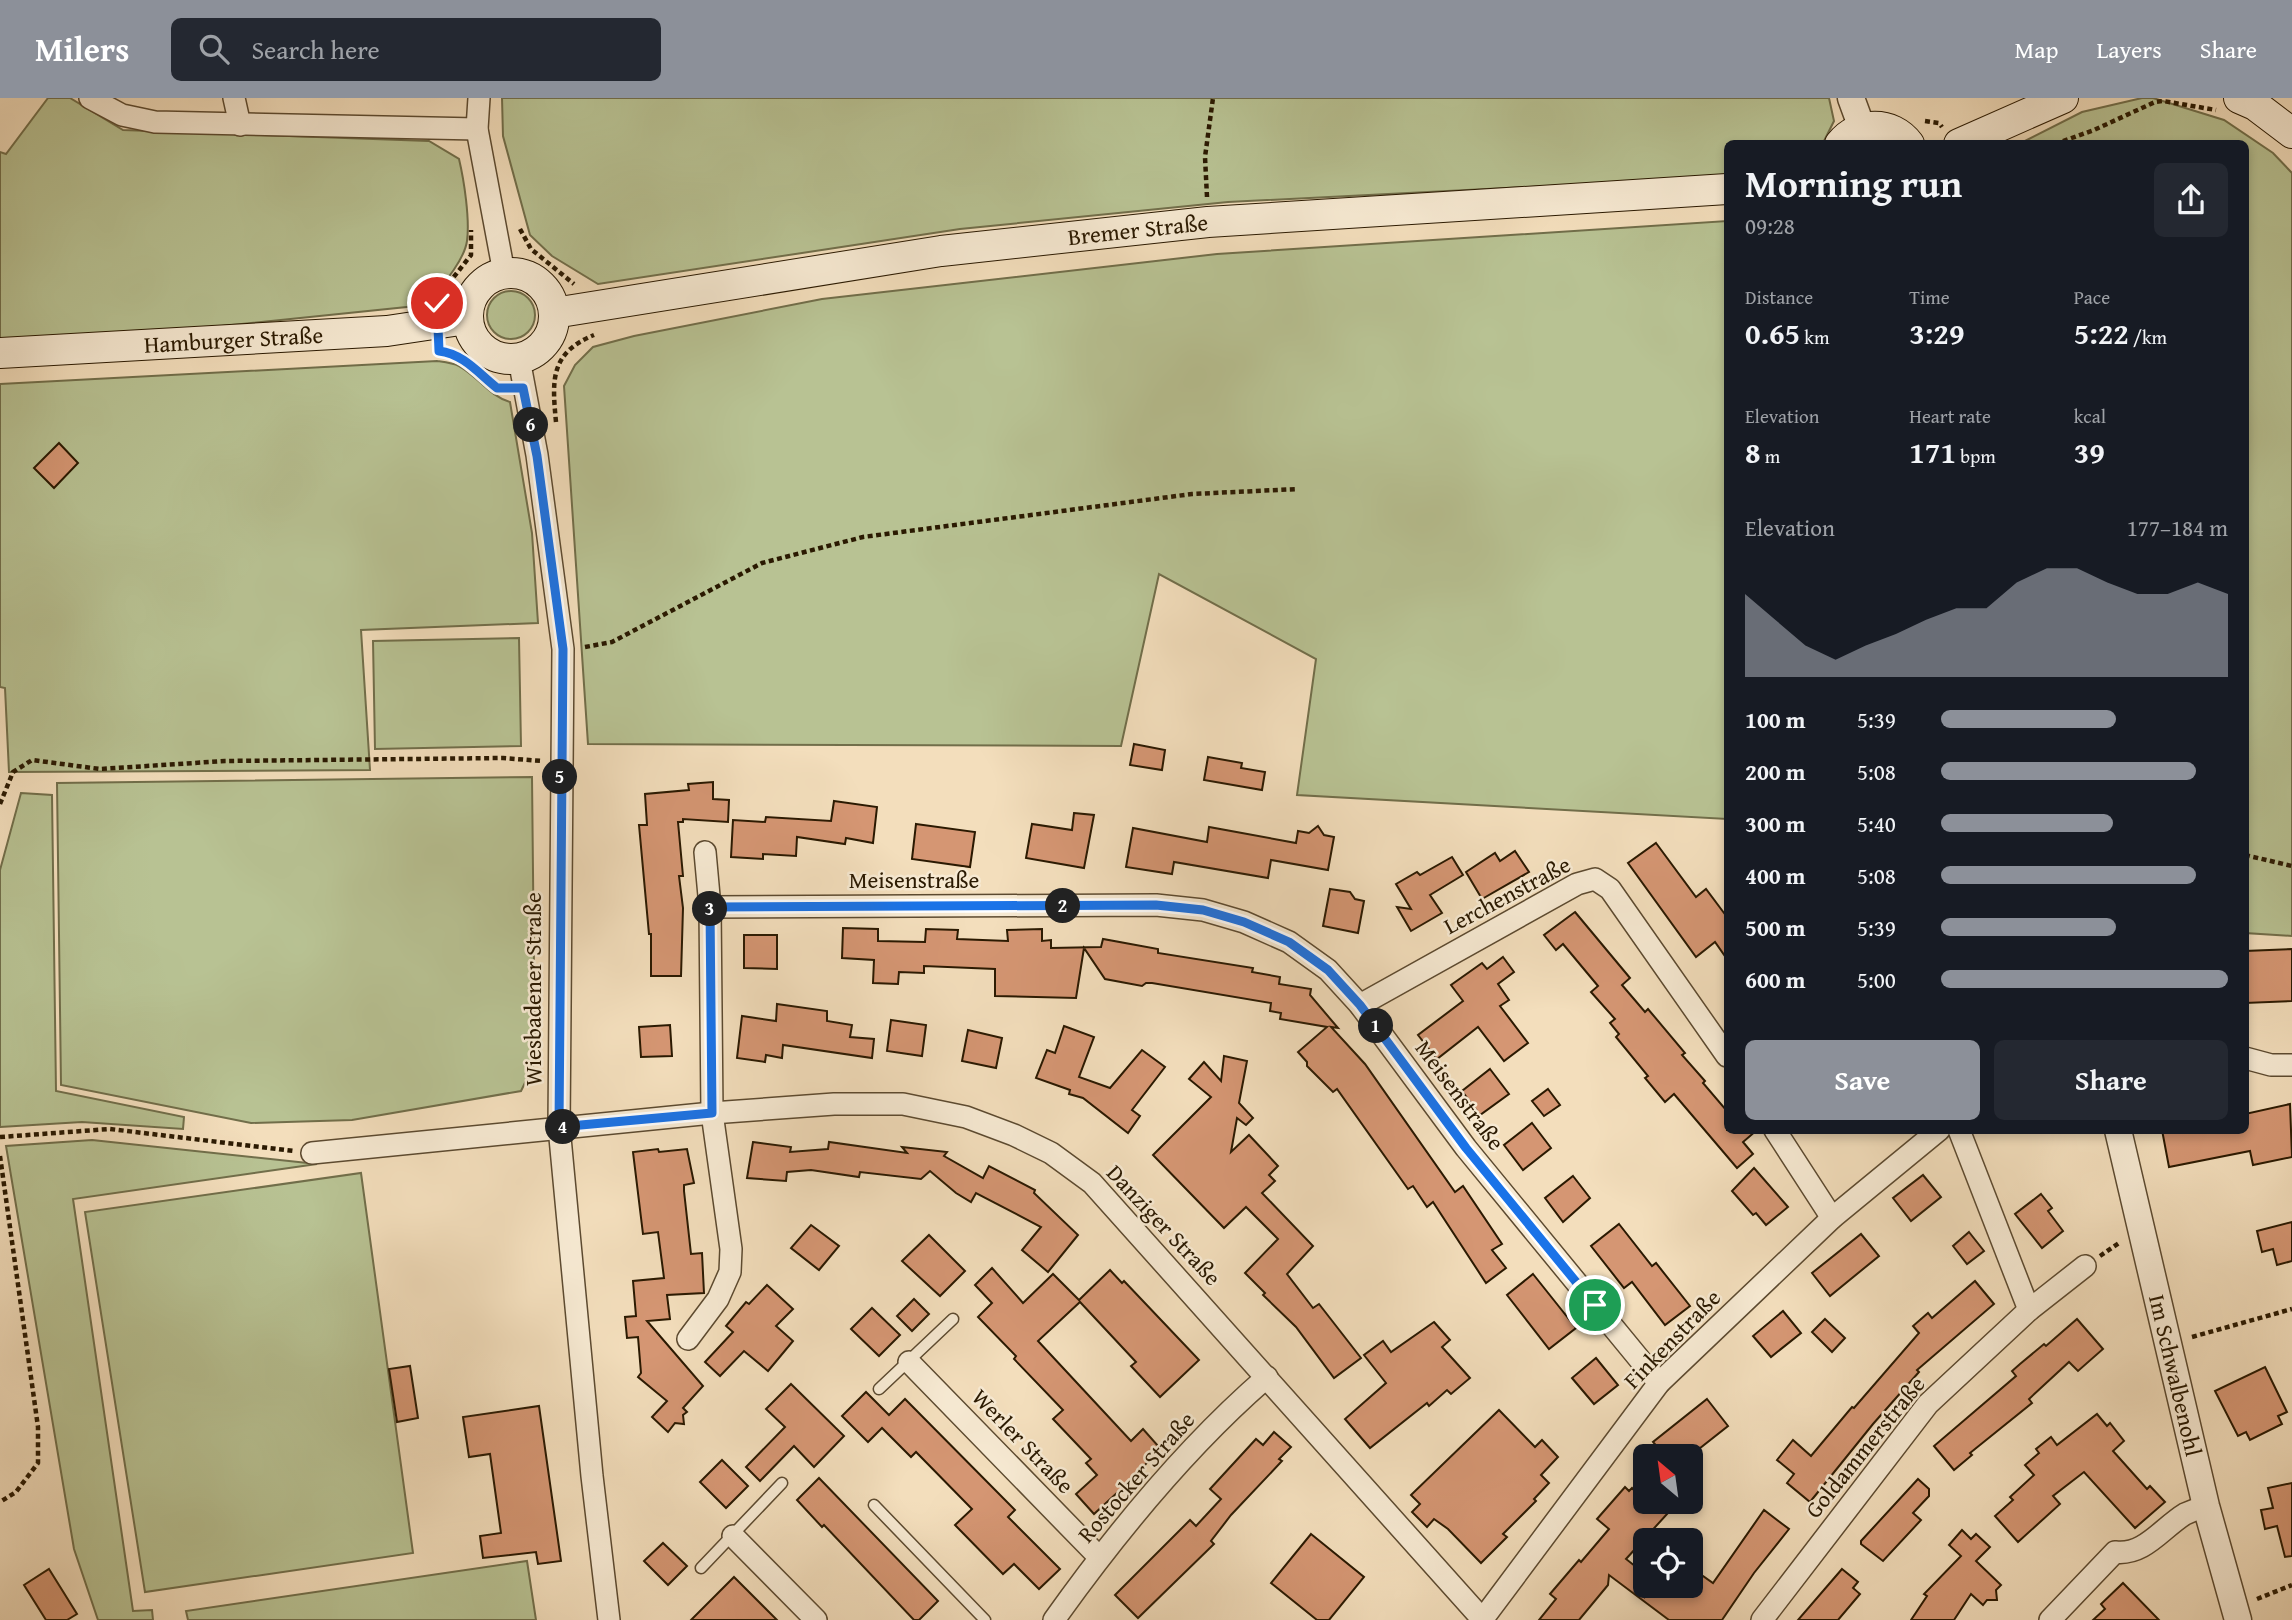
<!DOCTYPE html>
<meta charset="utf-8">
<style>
:root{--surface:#171b24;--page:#242831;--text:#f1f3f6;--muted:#9ea1a6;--accent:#8c9099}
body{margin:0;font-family:"Gentium Book Plus",serif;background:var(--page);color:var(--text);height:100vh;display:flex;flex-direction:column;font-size:26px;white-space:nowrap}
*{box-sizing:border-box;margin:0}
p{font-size:23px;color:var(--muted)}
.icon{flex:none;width:38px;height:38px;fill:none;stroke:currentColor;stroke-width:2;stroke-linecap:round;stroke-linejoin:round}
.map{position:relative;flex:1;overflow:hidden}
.drawer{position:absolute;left:1724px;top:42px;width:525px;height:994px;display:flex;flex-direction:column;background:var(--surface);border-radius:10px;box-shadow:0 4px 10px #0003}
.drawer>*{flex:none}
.needle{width:46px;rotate:331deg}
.buttons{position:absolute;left:1633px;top:1346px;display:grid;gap:14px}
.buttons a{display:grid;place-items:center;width:70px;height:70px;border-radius:10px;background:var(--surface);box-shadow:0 4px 10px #0003;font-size:35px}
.pin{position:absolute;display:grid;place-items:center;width:60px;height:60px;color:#fff;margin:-30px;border:4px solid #fff;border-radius:50%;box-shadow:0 2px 7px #0007}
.km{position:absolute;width:35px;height:35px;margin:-18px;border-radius:50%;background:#222;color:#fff;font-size:19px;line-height:35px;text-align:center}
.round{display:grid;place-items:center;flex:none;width:74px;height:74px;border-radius:10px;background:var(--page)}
.headline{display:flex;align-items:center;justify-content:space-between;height:119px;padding:0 21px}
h1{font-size:38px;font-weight:700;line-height:52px}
.metrics{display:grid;grid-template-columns:repeat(3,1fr);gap:10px;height:119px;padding:7px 21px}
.metrics div{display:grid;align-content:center}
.metrics b{font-size:30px;font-weight:700}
.metrics small{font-size:19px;font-weight:400}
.metrics p{font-size:19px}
.chart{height:196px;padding:14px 21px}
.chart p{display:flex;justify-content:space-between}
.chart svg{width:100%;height:126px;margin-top:7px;fill:var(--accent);opacity:.7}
.button{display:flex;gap:14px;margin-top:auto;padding:14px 21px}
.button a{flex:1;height:80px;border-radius:10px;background:var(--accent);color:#fff;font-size:28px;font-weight:700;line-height:80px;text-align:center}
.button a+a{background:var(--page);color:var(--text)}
ul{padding:0 21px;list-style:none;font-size:23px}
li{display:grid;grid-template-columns:112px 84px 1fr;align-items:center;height:52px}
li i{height:18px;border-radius:9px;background:var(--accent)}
header{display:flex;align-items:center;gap:42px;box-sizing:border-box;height:98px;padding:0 35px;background:var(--accent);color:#fff}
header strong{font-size:33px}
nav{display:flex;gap:38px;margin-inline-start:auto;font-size:24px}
.search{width:490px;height:63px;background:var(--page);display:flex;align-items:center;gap:18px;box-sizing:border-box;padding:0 24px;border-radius:10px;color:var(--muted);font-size:26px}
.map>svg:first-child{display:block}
</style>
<header>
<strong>Milers</strong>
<div class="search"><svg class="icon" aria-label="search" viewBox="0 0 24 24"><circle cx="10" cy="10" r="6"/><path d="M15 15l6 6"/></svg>Search here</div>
<nav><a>Map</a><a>Layers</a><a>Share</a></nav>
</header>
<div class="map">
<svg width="2292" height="1522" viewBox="0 0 2292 1522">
<rect width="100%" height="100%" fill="#f3debc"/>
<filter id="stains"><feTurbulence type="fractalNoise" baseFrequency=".00286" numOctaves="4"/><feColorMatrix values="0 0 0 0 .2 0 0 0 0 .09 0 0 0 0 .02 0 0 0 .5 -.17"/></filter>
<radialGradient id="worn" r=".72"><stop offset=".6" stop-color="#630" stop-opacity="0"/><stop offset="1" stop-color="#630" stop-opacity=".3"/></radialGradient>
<g fill="#b8c293" stroke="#716e4a" stroke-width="2">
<path d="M48,0H70L123,32L429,43L459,61C464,82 470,121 467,143C464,164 439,191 426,207L75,243L0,245V54L6,56Z"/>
<path d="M502,0H1829L1834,23L1823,45L1727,46V79L1228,104L960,131L598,186L552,158L530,137L503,38Z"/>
<path d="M2142,0H2153L2224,22L2273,55L2292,75V838L2245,835V46L2021,45L2082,14Z"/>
<path d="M1727,123V721L1297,697L1316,561L1159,476L1121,648L588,646L564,288L575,267L593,249L634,238L822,201L1217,156Z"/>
<circle cx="511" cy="217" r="24"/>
<path d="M437,263C444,264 453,265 459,268C479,279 489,298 510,304L532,435L538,525L361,532L370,672L9,674L5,590L0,589V286Z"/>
<path d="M519,540L521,648L375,651L373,543Z"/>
<path d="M532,679L535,964L521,993L352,1022L251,1025L61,987L57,685Z"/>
<path d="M21,695L52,697L56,993L184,1019L183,1031L82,1024L0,1029V772Z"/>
<path d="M92,1042L317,1066L73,1101L133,1513L152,1512L153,1522H98L74,1451L6,1048Z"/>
<path d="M361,1075L413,1455L145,1494L85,1114Z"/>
<path d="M527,1463L536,1522H188L186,1513Z"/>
</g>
<g fill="#d59673" stroke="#2a1901" stroke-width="2">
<path d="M59,345L78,365L54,390L34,370Z"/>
<path d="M1134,646L1165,652L1162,672L1130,667Z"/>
<path d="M1208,659L1242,665L1241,670L1265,674L1262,692L1204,682Z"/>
<path d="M713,684V701L729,702L728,724L683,721V724H678L683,778H679L683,810L681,878H651V836H649L639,727H647L645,696L689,692L688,686Z"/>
<path d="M834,703L877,709L873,745L846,740L845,746L797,739L796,758L763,756V761L731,759L733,722L765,724L766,719L831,723Z"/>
<path d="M1074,715L1094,717L1084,770L1026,760L1032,726L1072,732Z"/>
<path d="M916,726L975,734L970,769L912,761Z"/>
<path d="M1318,728L1324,737L1334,739L1328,772L1271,762L1268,780L1174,764L1172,776L1126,769L1133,730L1207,744L1209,729L1296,745L1298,733L1309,735Z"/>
<path d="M1656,745L1696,799L1706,791L1727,819V861L1715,844L1696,859L1628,765Z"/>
<path d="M1515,753L1529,774L1482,801L1466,774L1495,755L1500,763Z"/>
<path d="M1452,759L1463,777L1430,797L1442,815L1411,833L1397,809L1411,811L1396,786L1417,774L1420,777Z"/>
<path d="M1330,791L1350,794L1355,801L1364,803L1358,835L1323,828Z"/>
<path d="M1575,814L1630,880L1622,887L1645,914L1648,911L1685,955L1682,957L1705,983L1703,985L1727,1013V1032H1757L1743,1044L1753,1056L1737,1070L1674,996L1665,1004L1645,980L1648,978L1616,939L1619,936L1610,925L1615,921L1591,894L1598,888L1563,846L1556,852L1544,837Z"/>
<path d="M843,830L878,831V843L925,844L926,831L958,832L957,841L1008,843L1007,832L1042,831V843L1051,842V850L1101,849L1103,841L1158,851V855L1253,870L1252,874L1280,879L1279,886L1311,891L1310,897L1338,930L1331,929L1365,966L1455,1094L1463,1088L1502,1146L1492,1152L1506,1170L1486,1185L1433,1104L1427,1109L1413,1088L1408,1091L1337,991L1333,994L1307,968V964L1298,954L1327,929L1280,921L1281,915L1270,913L1271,905L1152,885H1146L1142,888L1105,881L1084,850L1076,900L995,898V871L924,868V875L899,874L898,886L873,885L874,862L842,860Z"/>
<path d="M744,837H777V871L744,870Z"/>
<path d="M2292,851V903L2245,905V853Z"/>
<path d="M1503,859L1514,874L1498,886L1509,902L1500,908L1528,945L1504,963L1478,929L1437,961L1418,937L1463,903L1451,887L1482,865L1487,871Z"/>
<path d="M777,906L827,913V923L852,927L850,939L874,941L872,960L783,947L782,960L766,957L765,964L737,960L742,918L776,923Z"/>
<path d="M891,922L926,927L922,958L887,953Z"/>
<path d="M670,927L672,958L641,959L639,929Z"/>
<path d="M1064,928L1094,939L1079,979L1110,990L1142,952L1165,969L1132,1012L1140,1018L1128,1035L1083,1000L1069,996L1070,992L1036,980L1047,952L1055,955Z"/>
<path d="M968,932L1002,940L996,970L962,963Z"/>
<path d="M1224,958L1247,963L1239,1005L1253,1020L1246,1027L1237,1020L1231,1054L1249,1037L1278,1068L1269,1077L1275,1083L1262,1095L1313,1148L1287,1176L1313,1210L1319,1206L1361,1260L1334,1280L1296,1229L1263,1197L1265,1195L1245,1175L1278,1141L1246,1109L1224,1130L1153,1057L1211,999L1189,981L1204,964L1221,983Z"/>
<path d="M1490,971L1509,996L1480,1017L1462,993Z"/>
<path d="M1548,991L1560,1007L1544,1018L1532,1003Z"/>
<path d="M2290,1006L2292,1059L2253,1067L2250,1053L2169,1069L2162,1032H2245V1016Z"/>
<path d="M1532,1025L1551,1050L1523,1072L1504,1047Z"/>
<path d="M753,1044L791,1049L790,1054L828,1051L829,1044L907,1055L902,1049L947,1054L944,1058L983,1080L989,1068L1035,1092L1034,1095L1078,1137L1048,1174L1022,1152L1041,1129L976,1095L971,1104L956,1095L930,1073L921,1081L860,1074L859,1079L811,1072L787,1074L786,1083L747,1080Z"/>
<path d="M658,1051L659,1054L687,1051L694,1085L684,1087V1093L691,1156L702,1155L704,1195L667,1197L670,1221L647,1223L703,1288L683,1310L687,1314L683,1317L684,1326L675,1325L668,1334L652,1319L667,1303L638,1279L641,1275L638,1239L627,1240L625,1219L636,1218L633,1183L664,1180L658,1134L643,1136L633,1054Z"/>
<path d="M1754,1070L1788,1109L1766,1127L1756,1115L1753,1117L1732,1093Z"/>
<path d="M1923,1077L1941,1099L1911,1123L1893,1100Z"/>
<path d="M1573,1078L1590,1100L1563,1124L1545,1100Z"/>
<path d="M2041,1096L2052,1110L2048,1113L2063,1133L2042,1150L2015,1116Z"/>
<path d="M2292,1124V1163L2277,1167L2273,1151L2262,1154L2257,1133Z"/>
<path d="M1619,1126L1652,1168L1656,1165L1690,1208L1665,1227L1632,1184L1624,1190L1591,1148Z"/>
<path d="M811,1127L839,1148L819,1172L791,1150Z"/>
<path d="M1969,1134L1984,1153L1967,1166L1953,1148Z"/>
<path d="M1861,1136L1879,1158L1830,1198L1812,1175Z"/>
<path d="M929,1137L965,1173L940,1198L902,1163Z"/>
<path d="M992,1170L1023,1205L1053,1176L1079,1202L1110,1172L1122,1185L1124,1183L1199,1262L1160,1299L1131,1268L1136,1264L1080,1204L1038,1243L1131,1343L1143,1331L1159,1349L1145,1367H1143V1371L1094,1416L1076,1396L1097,1377L1086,1365L1091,1361L1053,1321L1063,1312L1014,1261L1016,1258L978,1219L992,1205L975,1187Z"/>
<path d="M1533,1176L1576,1230L1549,1251L1507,1197Z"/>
<path d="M1975,1183L1994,1206L1917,1272L1919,1274L1873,1326L1810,1404L1787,1385L1794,1376L1777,1362L1793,1342L1811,1358L1852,1309L1854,1310L1919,1235L1913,1228L1928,1215L1932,1220Z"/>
<path d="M767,1187L793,1211L776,1228L793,1243L768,1273L744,1253L720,1278L705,1264L733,1234L726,1228L746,1204L749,1206Z"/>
<path d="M914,1201L929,1216L912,1233L897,1218Z"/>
<path d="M872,1210L900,1237L879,1258L851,1231Z"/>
<path d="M1783,1213L1801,1235L1771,1259L1753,1238Z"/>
<path d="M1825,1221L1845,1240L1832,1254L1812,1234Z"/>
<path d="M2077,1221L2103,1251L2078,1273L2069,1264L2029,1301L2032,1305L1970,1355L1972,1357L1954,1372L1934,1348L2016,1278L2012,1273L2020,1266L2044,1246L2046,1248Z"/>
<path d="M1434,1224L1450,1242L1442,1249L1470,1280L1451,1296L1447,1292L1429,1308L1427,1305L1370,1350L1345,1321L1386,1285L1364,1257L1383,1243L1391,1254Z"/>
<path d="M1596,1260L1618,1287L1594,1306L1572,1280Z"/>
<path d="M410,1268L418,1320L397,1324L389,1271Z"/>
<path d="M2265,1269L2287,1314L2278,1318L2282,1326L2250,1342L2246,1334L2238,1338L2215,1293Z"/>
<path d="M791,1286L844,1338L814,1369L794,1348L760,1383L746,1369L785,1329L766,1311Z"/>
<path d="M866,1294L889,1317L905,1301L1015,1412L1008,1419L1060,1471L1039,1491L1014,1466L1003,1476L955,1427L972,1411L916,1354L911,1359L882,1330L868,1344L842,1318Z"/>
<path d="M1707,1301L1728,1328L1690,1358H1665L1653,1344Z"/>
<path d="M539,1308L561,1463L538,1466L536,1454L483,1460L480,1438L501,1435L490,1356L469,1359L463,1319Z"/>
<path d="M1499,1312L1535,1349L1542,1342L1558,1359L1541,1377L1549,1385L1534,1401L1536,1403L1503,1436L1507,1439L1481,1465L1448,1431L1434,1421L1427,1429L1412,1414L1420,1406L1411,1397Z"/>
<path d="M2097,1316L2107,1328L2110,1325L2124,1343L2113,1353L2147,1391L2150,1388L2165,1404L2135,1430L2084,1374L2053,1398L2060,1406L2018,1444L1995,1418L2013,1402L2010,1399L2034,1377L2025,1367L2039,1355L2036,1351L2051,1339L2057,1347Z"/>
<path d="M1274,1334L1291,1349L1279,1361L1282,1363L1231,1417L1211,1443L1214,1446L1138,1520L1115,1497L1190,1422L1196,1428L1221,1401L1210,1391L1256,1341L1263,1347Z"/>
<path d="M722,1362L748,1388L726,1410L700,1384Z"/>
<path d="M819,1380L938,1503L919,1522H914L824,1427L822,1429L797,1402Z"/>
<path d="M1918,1381L1929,1391V1398L1913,1415L1921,1422L1883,1463L1861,1446V1443Z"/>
<path d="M2292,1385V1458L2285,1459L2277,1428L2265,1431L2261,1412L2273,1410L2268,1390Z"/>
<path d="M1625,1389L1629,1393L1632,1390L1645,1404H1678L1626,1461L1645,1476V1499L1666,1488H1692L1700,1476L1713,1485L1764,1412L1789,1431L1754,1475L1722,1522H1669L1609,1477L1608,1487L1579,1522H1539L1556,1501L1550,1496L1579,1462L1581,1464L1609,1431L1597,1421Z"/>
<path d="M1962,1432L1971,1441L1976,1436L1990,1449L1976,1463L2001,1487L1996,1492L1997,1502H1987L1983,1507L1971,1496L1954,1522H1911L1927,1498L1924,1496L1961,1458L1949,1447Z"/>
<path d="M1311,1436L1364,1479L1329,1522H1317L1271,1485Z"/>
<path d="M663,1445L687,1468L668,1487L644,1463Z"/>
<path d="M49,1471L77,1516L67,1522H46L24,1487Z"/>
<path d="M1842,1471L1858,1484L1853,1490L1860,1496L1838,1522H1798Z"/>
<path d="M734,1479L777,1522H691Z"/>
<path d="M2123,1485L2159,1522H2093L2105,1511L2101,1506Z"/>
</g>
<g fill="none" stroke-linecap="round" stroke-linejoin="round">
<g stroke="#5c4a30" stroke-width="13">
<g id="service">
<path d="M879,1291L953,1221"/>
<path d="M874,1407L985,1522"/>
<path d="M701,1470L782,1385"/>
</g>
</g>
<g stroke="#5c4a30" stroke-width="24">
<g id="minor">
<path d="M90,0L122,17L155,24L477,31"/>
<path d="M234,0L240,27"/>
<path d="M479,0L477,31L504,175"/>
<path d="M519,261L537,357L563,551L559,1029L592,1378L609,1522"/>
<path d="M710,809L1156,807L1203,812L1244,824L1289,844L1328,872L1360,907L1466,1050L1659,1285"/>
<path d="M1360,907L1577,786L1595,781L1610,791L1727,958"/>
<path d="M2245,960L2271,967H2292"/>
<path d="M1775,1032L1832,1120"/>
<path d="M1959,1032L2029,1212"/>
<path d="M312,1055L712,1015L834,1006H903L966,1019L1014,1037L1051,1055L1092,1085L1483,1522"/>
<path d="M688,1241L718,1201L730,1174L731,1151L712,1015L710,809L705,754"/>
<path d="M909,1264L1099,1459"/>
<path d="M733,1438L816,1522"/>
<path d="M1054,1522C1116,1435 1186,1349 1267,1279"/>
<path d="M1482,1522L1659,1285L1832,1120L1939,1032"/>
<path d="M1762,1522L1928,1306L2029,1212L2085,1168"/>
<path d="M2050,1522L2115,1454C2144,1458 2162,1430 2185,1416C2192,1413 2199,1410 2206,1408"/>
</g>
</g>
<g stroke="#5c4a30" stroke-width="29">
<g id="tertiary">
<path d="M1851,0L1862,30"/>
<path id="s1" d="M2118,1032L2206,1408L2238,1522"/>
</g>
</g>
<g stroke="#2a1901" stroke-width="32">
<g id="secondary">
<path d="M2239,0L2255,7L2292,35"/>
<path d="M1840,46C1858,23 1892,23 1909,46"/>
<path d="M1959,46L2063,0"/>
<circle cx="511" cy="218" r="43"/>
<path id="s2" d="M554,215L941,153L1208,124L1727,91"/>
<path id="s3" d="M0,255L387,233L467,221"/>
</g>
</g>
<g stroke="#2a1901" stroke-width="4.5" stroke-dasharray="5 3.5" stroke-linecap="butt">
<path d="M1925,23L1939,25L1942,29"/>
<path d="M2055,46L2094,32L2155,4L2163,3L2216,12"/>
<path d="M1207,99L1205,59L1213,0"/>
<path d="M520,131L531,151L574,186"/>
<path d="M438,199L471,157V132"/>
<path d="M439,253C450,255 462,260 472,267C483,276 490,289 505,292"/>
<path d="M556,324C552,282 550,255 594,237"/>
<path d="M585,549L612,544L762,465L863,439L1192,396L1298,391"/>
<path d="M0,706L13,674L32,662L100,671L225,663L503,660L542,663"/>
<path d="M2245,757L2292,768"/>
<path d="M0,1039L110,1031L294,1053"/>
<path d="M0,1058L38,1329V1365L16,1394L0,1404"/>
<path d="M2100,1158L2119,1145"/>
<path d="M2192,1239L2292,1211"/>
<path d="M2257,1501L2292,1487"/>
</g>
<use href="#service" stroke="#f7ead3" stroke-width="10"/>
<use href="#minor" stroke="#f7ead3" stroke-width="21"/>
<use href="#tertiary" stroke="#f7ead3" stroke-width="26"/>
<use href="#secondary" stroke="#f7ead3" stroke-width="30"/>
</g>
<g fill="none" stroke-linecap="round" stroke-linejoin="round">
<g stroke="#fff" stroke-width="14">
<path id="route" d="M437,205L439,253C464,256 479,276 497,290H523L537,358L563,551L559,1029L712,1015L710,809L1156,807L1203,812L1244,824L1289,844L1328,872L1360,907L1466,1050L1595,1207"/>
</g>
<use href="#route" stroke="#1a73e8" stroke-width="9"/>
</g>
<g text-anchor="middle" stroke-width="5" stroke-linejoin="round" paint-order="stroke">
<g font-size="23" fill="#2a1901" stroke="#f7ead3">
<text dy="8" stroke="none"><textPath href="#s2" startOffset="590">Bremer Straße</textPath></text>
<text dy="8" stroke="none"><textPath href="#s3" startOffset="234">Hamburger Straße</textPath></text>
<text x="914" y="790">Meisenstraße</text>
<text transform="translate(1507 797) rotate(-28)" y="8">Lerchenstraße</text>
<text transform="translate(533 891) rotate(-90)" y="8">Wiesbadener Straße</text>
<text transform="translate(1460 997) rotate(53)" y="8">Meisenstraße</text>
<text transform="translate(1164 1127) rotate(47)" y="8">Danziger Straße</text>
<text transform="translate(1672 1241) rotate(-46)" y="8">Finkenstraße</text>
<text dy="8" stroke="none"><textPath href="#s1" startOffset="252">Im Schwalbenohl</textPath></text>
<text transform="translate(1023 1343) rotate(46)" y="8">Werler Straße</text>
<text transform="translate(1865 1349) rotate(-51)" y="8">Goldammerstraße</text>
<text transform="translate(1136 1379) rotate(-49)" y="8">Rostocker Straße</text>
</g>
</g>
<rect width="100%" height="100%" filter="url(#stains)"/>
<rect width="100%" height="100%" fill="url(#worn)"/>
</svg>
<div class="buttons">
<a><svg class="needle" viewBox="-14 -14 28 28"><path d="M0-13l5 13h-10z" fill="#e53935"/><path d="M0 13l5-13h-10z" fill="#9ea1a6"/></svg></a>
<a><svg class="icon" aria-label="locate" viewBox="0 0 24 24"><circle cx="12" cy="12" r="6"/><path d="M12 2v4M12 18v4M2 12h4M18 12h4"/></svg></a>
</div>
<div class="pin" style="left:1595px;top:1207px;background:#1e9e55"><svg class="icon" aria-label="arrive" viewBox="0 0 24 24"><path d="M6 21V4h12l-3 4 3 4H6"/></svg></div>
<div class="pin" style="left:437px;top:205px;background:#d93025"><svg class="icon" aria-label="check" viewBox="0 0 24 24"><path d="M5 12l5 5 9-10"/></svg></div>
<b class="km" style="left:1376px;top:928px">1</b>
<b class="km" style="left:1063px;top:808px">2</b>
<b class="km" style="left:710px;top:811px">3</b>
<b class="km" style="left:563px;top:1029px">4</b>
<b class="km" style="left:560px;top:679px">5</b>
<b class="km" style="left:531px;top:327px">6</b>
<section class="drawer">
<div class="headline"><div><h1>Morning run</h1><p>09:28</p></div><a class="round"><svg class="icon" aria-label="share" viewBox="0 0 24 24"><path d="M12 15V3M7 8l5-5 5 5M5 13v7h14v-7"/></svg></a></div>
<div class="metrics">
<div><p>Distance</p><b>0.65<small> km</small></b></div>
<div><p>Time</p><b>3:29</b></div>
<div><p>Pace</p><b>5:22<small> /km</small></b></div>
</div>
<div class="metrics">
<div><p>Elevation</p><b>8<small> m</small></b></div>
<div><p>Heart rate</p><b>171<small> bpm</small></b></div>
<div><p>kcal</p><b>39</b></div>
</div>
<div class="chart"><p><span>Elevation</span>177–184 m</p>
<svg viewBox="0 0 160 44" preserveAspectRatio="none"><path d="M0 44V15L10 24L20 33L30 38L40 33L50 29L60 24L70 20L80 20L90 11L100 6L110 6L120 11L130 15L140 15L150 11L160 15V44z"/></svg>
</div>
<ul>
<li><b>100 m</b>5:39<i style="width:61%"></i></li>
<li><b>200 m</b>5:08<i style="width:89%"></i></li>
<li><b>300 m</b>5:40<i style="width:60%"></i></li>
<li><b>400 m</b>5:08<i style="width:89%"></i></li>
<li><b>500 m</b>5:39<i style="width:61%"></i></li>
<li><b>600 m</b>5:00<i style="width:100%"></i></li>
</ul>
<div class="button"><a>Save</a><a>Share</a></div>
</section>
</div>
